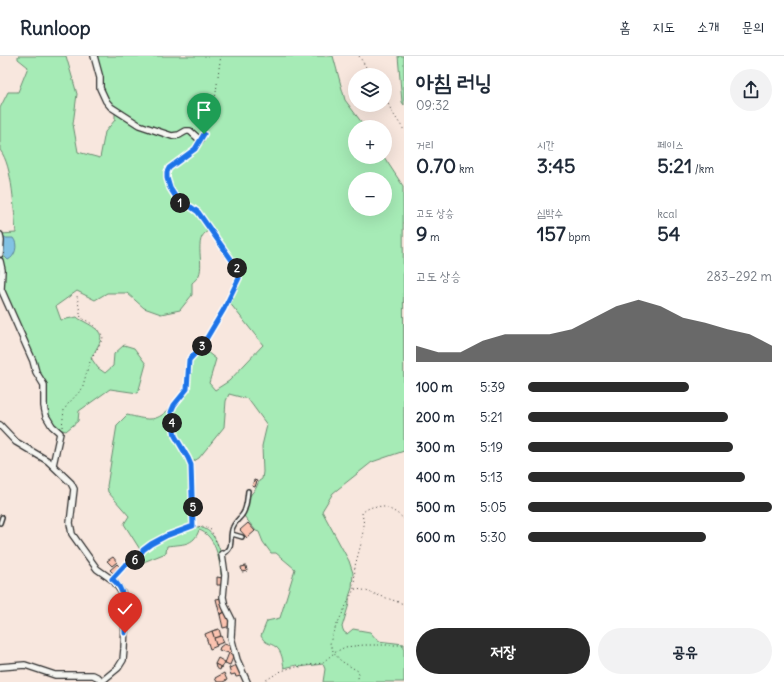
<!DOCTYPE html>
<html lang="ko">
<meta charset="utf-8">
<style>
:root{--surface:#fff;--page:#f2f2f3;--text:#1f2937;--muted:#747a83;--line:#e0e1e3;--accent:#2b2b2b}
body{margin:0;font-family:Delius,"Poor Story",sans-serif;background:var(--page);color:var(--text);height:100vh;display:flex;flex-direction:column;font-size:15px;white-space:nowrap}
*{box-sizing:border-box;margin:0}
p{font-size:13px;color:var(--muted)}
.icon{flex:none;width:22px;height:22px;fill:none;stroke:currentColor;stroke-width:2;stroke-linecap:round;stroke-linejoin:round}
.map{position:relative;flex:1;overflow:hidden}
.side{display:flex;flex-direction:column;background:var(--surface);width:380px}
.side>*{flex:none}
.controls{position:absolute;left:348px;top:12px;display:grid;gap:8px}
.controls a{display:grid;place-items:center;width:44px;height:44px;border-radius:50%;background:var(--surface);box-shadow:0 4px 16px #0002;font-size:20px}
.pin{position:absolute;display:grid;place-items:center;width:34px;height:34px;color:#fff;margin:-41px -17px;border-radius:50% 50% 50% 0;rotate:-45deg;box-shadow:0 0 4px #0007}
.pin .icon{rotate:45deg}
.km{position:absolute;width:20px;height:20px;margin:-10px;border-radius:50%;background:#222;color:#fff;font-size:11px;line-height:20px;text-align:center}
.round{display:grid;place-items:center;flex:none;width:42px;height:42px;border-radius:21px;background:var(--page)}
.head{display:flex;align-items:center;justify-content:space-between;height:68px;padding:0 12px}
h1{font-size:22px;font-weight:700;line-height:30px}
.figures{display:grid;grid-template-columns:repeat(3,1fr);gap:6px;height:68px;padding:4px 12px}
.figures div{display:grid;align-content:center}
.figures b{font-size:20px;font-weight:700}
.figures small{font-size:11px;font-weight:400}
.figures p{font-size:11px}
.chart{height:112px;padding:8px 12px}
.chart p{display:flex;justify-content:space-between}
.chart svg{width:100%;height:72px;margin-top:4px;fill:var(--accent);opacity:.7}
.cta{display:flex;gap:8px;margin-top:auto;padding:8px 12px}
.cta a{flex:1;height:46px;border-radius:24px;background:var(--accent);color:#fff;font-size:16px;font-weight:700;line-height:46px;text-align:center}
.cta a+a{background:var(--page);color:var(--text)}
ul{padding:0 12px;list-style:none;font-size:13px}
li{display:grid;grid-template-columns:64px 48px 1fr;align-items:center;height:30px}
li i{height:10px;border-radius:5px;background:var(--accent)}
header{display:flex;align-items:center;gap:24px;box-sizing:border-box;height:56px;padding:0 20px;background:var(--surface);border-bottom:1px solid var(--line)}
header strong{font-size:19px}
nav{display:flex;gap:22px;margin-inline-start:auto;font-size:14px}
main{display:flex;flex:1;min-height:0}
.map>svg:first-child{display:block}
</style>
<header>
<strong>Runloop</strong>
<nav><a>홈</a><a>지도</a><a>소개</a><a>문의</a></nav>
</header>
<main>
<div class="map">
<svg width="404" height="626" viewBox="0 0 404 626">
<rect width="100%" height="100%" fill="#f8e7de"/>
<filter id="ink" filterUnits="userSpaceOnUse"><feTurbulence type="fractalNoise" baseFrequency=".025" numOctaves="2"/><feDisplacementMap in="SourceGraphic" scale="8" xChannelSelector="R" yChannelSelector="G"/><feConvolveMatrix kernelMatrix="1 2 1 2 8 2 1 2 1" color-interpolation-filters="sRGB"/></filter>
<g filter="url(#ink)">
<g fill="#a6ebb6" stroke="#688b70" fill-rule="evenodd">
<path d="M18,0H66L77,38L73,68L78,96L100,102L105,76L115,64V52C101,42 99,16 96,0H333L345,44L365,71H355V101H384L403,130L404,395L372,406L333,437L322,455L349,505L353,517L352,532L349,541V548L342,571L344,576L347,578L353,573L370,576L378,585L404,588V626H323L325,613L323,608L299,611L297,609L284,612C283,606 282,595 276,591C269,586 266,589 261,580L267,565L280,562L295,513L276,497H271L263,486L259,476L256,475L244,460L249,441L256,432L259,425L262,423L263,416L262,390L267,369L248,343L229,338L226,345L224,371L199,402L189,408V426L192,463L191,466L187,470L155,484L141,495L124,468L129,460L108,436L107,430L117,369L127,359C146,363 155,368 170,352H173L188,335L190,322L189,305L191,302L202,292L216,303L209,327L215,334L229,325L263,289L229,246C233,238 240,229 241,219C241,210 219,182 212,174C191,178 205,206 199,219C198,222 194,225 192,227V239L180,254L161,258L144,252L127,237H107L95,244L77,235L56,250L61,264L77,261C80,264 82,264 85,266C108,278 102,283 91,302L98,312L105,317L113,310L114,298L124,289L134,292L146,308L138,337L110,333L79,355L78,365L66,375L58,373L53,369L47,359L46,332L3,234L1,201L2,193L1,178L16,177C14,156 13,110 0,94V52L8,36H18L28,11L18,3ZM355,123H385V153H355Z"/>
<path d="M398,0H404V49L402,46Z"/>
<path d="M192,471C218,468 222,500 224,519H221C220,504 215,479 199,474C194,490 182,488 167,490L166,497L136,509L131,507L138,505C140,502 141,499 143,496C151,486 179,476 192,471Z"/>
</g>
<path fill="#82c2e3" stroke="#5f8699" d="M4,182H13C19,189 15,201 8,204L4,200Z"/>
<g fill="#fbc3b0" stroke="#2b2b2b">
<path d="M254,424L257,425L255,431L252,430Z"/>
<path d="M248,467L255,475L247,482L240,474Z"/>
<path d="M113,501L117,506L112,510L107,505Z"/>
<path d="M117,508L120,511L113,517L110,514Z"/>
<path d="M246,510L247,515L242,516L241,511Z"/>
<path d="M217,521L222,522L221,529H217Z"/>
<path d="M222,542L225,555L220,559L216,543Z"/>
<path d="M225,556L230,562L231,570L223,572L220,559Z"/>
<path d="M219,573L221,580L214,582L212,575Z"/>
<path d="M212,575L217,590L210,593L205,578Z"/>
<path d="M221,580L224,586L216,589L214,582Z"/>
<path d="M224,588L231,590L232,595V598L219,594L220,591Z"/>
<path d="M229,597L234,599L230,609L225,607Z"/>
<path d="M218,602L225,606L222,612L215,608Z"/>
<path d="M215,608L221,611L220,614L216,612Z"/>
<path d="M237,609L241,620L236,621L235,618L231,619L229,612Z"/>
<path d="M224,617L227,624L223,626H217L215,622Z"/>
</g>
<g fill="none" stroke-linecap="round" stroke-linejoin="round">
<g stroke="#2b2b2b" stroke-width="6">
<g id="lane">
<path d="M0,467L2,461"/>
<path d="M232,478L242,481"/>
<path d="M222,498C236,493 228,481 233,471C235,466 239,463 242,459C247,453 247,442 248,435"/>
</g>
</g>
<g stroke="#2b2b2b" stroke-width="8">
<g id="street">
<path d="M94,0L100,22V32L106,45L111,51L139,69L172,80L179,79L186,75H190L200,84"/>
<path d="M0,179L1,185L0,198"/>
<path d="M0,205L2,214L1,233L33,305L36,316L44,329V350L46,360L52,370L60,377L53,409"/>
<path d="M0,369L16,386L48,405L71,427L74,433L70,467L72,478L97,513L114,525L122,537L124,547L125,568L124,593L123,604L118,612L101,626"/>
<path d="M222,498L225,519L223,541L225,550L232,564L231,581L237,604L247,626"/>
<path d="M0,611L25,609L55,619H93L99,622L101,626"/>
</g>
</g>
<g stroke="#2b2b2b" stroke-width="1" stroke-dasharray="1 3" stroke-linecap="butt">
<path d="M359,0L371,19"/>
<path d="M385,41L392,56L404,74"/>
<path d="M204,78C217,54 216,26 221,0"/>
<path d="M62,371L64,354L68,348L82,333L89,308L103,282C100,272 90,266 81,262L77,240"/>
<path d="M193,470L191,409L175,380L173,373L171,356L174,349L187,333L189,304L204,287L231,239L240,220L236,209L198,156C193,151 188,151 181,147C171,142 166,124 168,113C176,103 190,100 197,90"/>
<path d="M115,519L125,509L138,503L145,493L161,482L193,470L205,471L211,474L220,494"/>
<path d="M355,533L363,534L404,548"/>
<path d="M263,626L279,616L290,612L322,607L334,597L345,591L364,589H404"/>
<path d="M357,626L359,618L358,615L341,605L334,597L330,588L332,579L354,533L355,510L361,488L364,469L362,457C376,444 392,452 404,463"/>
</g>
<use href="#lane" stroke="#f6f6f2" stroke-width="3"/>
<use href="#street" stroke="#f6f6f2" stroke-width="5.5"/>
</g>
</g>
<g fill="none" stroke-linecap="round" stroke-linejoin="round" filter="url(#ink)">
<g stroke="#fff" stroke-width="8">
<path id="route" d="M125,577C125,560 128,534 112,523L125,509L137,504L143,494L151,488L166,480L193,470L191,409L188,402L175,380L171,356L174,349L187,333L189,304L202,290L224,253L239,222L238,213L198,156L191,151L182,148L177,143L170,132L167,122V116L169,112L195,93L204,78"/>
</g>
<use href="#route" stroke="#1a73e8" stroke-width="5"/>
</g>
</svg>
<div class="controls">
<a><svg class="icon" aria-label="layers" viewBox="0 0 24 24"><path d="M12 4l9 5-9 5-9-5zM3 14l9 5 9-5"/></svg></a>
<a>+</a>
<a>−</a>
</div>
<div class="pin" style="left:204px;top:78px;background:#1e9e55"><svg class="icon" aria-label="arrive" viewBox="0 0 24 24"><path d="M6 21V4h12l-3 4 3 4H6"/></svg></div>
<div class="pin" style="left:125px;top:577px;background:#d93025"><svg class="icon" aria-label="check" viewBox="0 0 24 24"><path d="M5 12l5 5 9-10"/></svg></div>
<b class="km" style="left:180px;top:147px">1</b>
<b class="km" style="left:237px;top:212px">2</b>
<b class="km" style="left:202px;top:290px">3</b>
<b class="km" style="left:172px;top:367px">4</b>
<b class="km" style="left:193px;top:451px">5</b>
<b class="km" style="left:135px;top:504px">6</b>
</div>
<section class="side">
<div class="head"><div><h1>아침 러닝</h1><p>09:32</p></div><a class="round"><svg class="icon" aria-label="share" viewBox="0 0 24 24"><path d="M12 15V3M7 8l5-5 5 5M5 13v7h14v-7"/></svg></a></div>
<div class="figures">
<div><p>거리</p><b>0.70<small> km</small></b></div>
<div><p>시간</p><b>3:45</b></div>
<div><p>페이스</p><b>5:21<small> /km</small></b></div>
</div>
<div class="figures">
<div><p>고도 상승</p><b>9<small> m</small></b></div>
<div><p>심박수</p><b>157<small> bpm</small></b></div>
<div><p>kcal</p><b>54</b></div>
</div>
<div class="chart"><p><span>고도 상승</span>283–292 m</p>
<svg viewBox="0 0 160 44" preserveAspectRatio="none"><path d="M0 44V34L10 38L20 38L30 31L40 27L50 27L60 27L70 24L80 17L90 10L100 6L110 10L120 17L130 20L140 24L150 27L160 34V44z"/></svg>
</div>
<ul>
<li><b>100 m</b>5:39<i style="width:66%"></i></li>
<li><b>200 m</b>5:21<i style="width:82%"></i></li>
<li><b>300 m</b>5:19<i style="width:84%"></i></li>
<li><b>400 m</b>5:13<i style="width:89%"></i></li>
<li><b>500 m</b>5:05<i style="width:100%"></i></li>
<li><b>600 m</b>5:30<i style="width:73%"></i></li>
</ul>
<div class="cta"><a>저장</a><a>공유</a></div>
</section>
</main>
